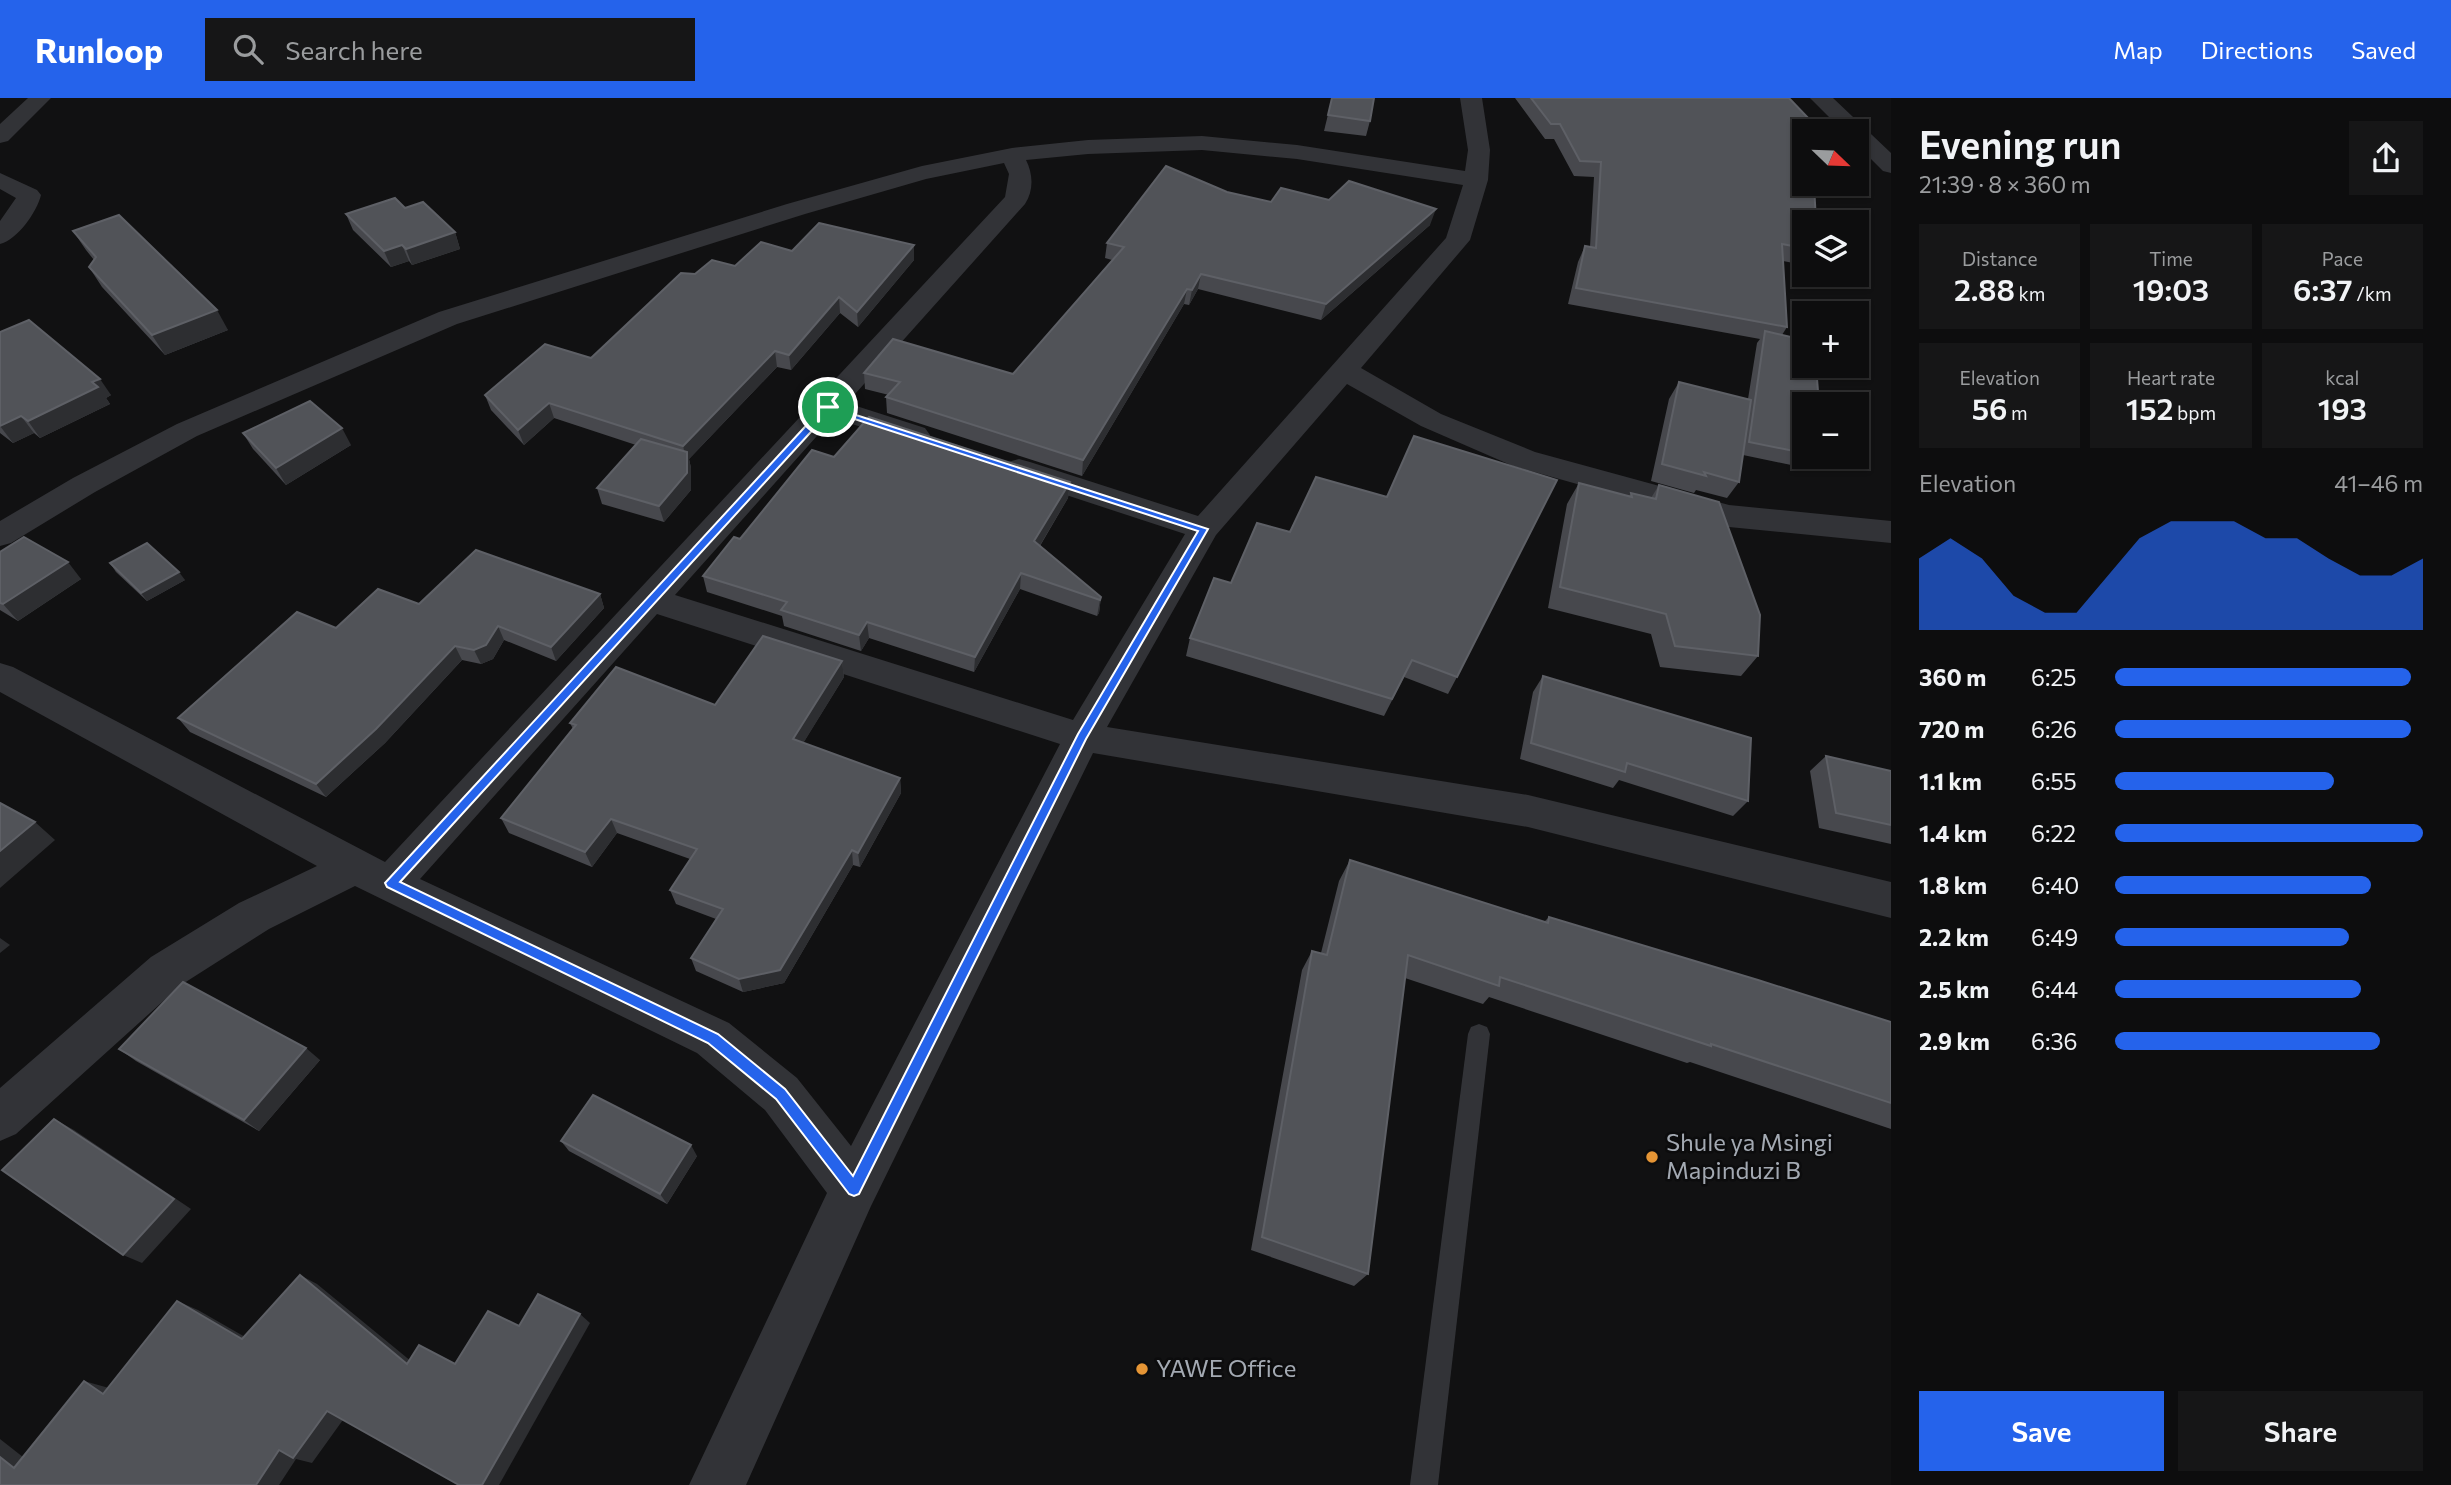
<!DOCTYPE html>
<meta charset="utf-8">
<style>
:root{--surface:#0d0d0e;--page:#161617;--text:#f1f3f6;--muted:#9a9c9e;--line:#2d2d2e;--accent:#2563eb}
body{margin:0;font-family:Commissioner,sans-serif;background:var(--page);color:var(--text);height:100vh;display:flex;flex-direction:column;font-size:26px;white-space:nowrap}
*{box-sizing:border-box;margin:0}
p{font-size:23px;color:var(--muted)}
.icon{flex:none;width:38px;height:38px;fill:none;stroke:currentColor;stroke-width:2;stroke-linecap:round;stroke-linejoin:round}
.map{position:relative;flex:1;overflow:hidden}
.details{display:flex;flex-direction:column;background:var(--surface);width:560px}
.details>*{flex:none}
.needle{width:46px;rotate:113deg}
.controls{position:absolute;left:1792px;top:21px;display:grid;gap:14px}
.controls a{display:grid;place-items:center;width:77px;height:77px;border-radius:0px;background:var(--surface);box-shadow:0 2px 5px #0004,0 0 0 2px var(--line);font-size:35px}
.pin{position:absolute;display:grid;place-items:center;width:60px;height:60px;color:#fff;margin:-30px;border:4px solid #fff;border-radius:50%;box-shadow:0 2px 7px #0007}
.round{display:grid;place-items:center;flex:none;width:74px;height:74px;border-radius:0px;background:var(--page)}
.head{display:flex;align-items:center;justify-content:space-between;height:119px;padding:0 28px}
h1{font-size:38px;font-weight:600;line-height:52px}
.stats{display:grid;grid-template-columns:repeat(3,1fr);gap:10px;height:119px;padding:7px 28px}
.stats div{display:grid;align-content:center;border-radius:0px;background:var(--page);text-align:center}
.stats b{font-size:30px;font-weight:600}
.stats small{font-size:19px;font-weight:400}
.stats p{font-size:19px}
.chart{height:196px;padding:14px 28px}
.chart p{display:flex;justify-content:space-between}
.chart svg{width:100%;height:126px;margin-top:7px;fill:var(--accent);opacity:.7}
.button{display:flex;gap:14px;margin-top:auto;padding:14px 28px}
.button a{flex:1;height:80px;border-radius:0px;background:var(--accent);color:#fff;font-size:28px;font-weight:600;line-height:80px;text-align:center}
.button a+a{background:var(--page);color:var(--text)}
ul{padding:0 28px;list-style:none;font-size:23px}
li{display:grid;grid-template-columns:112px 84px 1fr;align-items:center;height:52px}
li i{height:18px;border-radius:9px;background:var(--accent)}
header{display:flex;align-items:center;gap:42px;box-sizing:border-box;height:98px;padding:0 35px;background:var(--accent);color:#fff}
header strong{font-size:33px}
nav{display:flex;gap:38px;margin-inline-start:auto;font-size:24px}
.search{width:490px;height:63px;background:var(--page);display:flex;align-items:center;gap:18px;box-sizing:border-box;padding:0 24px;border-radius:0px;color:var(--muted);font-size:26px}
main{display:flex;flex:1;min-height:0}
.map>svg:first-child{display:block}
</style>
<header>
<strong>Runloop</strong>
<div class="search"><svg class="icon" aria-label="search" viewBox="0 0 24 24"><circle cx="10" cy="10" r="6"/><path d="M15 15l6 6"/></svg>Search here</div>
<nav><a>Map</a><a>Directions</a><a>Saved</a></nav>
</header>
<main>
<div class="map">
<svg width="1891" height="1387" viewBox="0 0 1891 1387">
<rect width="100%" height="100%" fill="#111112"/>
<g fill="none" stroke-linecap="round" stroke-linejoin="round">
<path fill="#323337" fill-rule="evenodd" d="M1479,926L1487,929L1490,936L1438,1387H1410L1468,936L1471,929Z"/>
<g fill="#323337" fill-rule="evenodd">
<path d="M28,0H51L8,43L0,45V26Z"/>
<path d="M1460,0H1482L1490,52L1488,82L1470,142L1361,270L1441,316L1535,354L1729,407L1891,423V445L1729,429L1513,368L1421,328L1347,286L1216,437L1107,629L1528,697L1891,784V820L1528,729L1093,655L871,1108L746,1387H689L827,1095L765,1012L697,955L355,788L269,831L181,887L16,1036L0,1043V990L151,859L239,805L317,768L0,594V565L13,569L385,764L1005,99L1009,76L1004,65L926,81L805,116L457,226L197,338L95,394L11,445L0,448V423L73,380L177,326L439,214L787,106L922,68L1012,50L1088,42L1202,38L1297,47L1465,73L1468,52ZM1202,52L1297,61L1463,87L1446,140L1198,418L1030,364L1019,361L1008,364L1004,371L1008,378L1185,436L1073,622L675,497L833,320L915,346L925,344L930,337L925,330L847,305L1025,106C1034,92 1033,76 1026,62L1088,56ZM657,516L1060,646L851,1048L797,980L729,925L420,781Z"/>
<path d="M1810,0H1833L1891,55V75L1883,73L1857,47V33H1843Z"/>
<path d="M0,75L37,92L41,97C37,114 17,142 0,146V123L16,100L0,91Z"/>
</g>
</g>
<g fill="#47484d">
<path d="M1332,0L1370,23L1366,38L1324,33Z"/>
<path d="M1515,0H1789L1804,124V167L1783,163L1787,229L1782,237L1804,306V359H1824L1815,372L1743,357L1739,384L1727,400L1696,392L1694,395L1651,383L1669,301L1679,284L1748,301L1757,245L1760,241L1568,206L1578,164L1585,148L1590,149L1594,79L1574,78L1554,41H1545Z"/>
<path d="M1227,94L1271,104L1430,127L1321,222L1198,191L1189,207L1184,206L1082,378L887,315L886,299L889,297L865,291L864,275L1013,276L1112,162L1105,160L1107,145Z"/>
<path d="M405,110L455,134L460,151L412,167L409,163L391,169L353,132L346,116Z"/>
<path d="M73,133L228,232L165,257L102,189L89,169L94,162L86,152Z"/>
<path d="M914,147V162L858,229L840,215L791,272L777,269L689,361L691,370V392L664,424L602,406L597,390L636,347L554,320L524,347L491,312L485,297L591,260L695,176L735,168L792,153Z"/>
<path d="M0,234L111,297L106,300L110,306L40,340L34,335L13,345L0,335Z"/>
<path d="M243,335L351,347L286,387L253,351Z"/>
<path d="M1070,384L1068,400L1040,448L1101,499L1099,515L1097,518L1020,491L974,574L869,540L861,553L784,528L782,518L707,494L703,478L740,441Z"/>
<path d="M1579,385L1629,398L1631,395L1651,400L1659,387L1758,558L1741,578L1660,569L1651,536L1548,510L1567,406Z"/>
<path d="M0,454L81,481L18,523L0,512Z"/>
<path d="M110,465L185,482L147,503L116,474Z"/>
<path d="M1231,485L1457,579L1448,596L1404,579L1384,618L1186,558L1190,540Z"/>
<path d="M600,496L604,510L556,563L504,542L493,561L481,566L462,562L385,645L326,699L190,634L178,620L336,530L419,506Z"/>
<path d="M842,563L844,579L803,645L900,680L901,695L860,769L853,767L784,885L743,894L696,873L691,860L716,821L676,806L670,792L690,761L617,735L592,769L509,735L501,720L573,631L570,625L715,607Z"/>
<path d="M1543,578L1748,703L1733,718L1619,682L1613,690L1520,661L1533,594Z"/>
<path d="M1826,658L1891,673V746L1819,730L1810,673Z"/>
<path d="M1350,762L1544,824L1549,819L1891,924V1031L1690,964L1687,965L1489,899L1483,906L1405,880L1368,1176L1354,1188L1251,1152L1302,872L1312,853L1321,855L1339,783Z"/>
<path d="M119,951L320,962L259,1033L136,963Z"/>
<path d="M561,1043L697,1058L667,1106L569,1053Z"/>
</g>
<g fill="#2d2e31">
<path d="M1436,111L1430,127L1321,222L1326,206Z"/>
<path d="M455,134L460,151L412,167L406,151Z"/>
<path d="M402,147L409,163L391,169L384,153Z"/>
<path d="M914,147V162L858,229L857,214Z"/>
<path d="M1201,176L1198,191L1189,207L1192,192Z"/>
<path d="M1187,191L1184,206L1082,378L1083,362Z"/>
<path d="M839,199L840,215L791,272L789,257Z"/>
<path d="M217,212L228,232L165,257L152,237Z"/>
<path d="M775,253L777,269L689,361L691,370V392L664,424L659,408L687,364L683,348Z"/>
<path d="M100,281L111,297L106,300L110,306L40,340L28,323Z"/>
<path d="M549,305L554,320L524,347L518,332Z"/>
<path d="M21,318L34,335L13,345L0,328Z"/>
<path d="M342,330L351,347L286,387L276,370Z"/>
<path d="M1070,384L1068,400L1033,459L1034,443Z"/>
<path d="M68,464L81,481L18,523L3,506Z"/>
<path d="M179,474L185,482L147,503L141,495Z"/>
<path d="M1021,475L1020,491L974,574L975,559Z"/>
<path d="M600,496L604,510L556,563L551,549Z"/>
<path d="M1101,499L1099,515L1097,518L1100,502Z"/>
<path d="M867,524L869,540L861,553L859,537Z"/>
<path d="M498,528L504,542L493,561L481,566L474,552Z"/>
<path d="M455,548L462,562L385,645L326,699L316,686Z"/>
<path d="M842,563L844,579L796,657L793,641Z"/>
<path d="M900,680L901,695L860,769L858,755Z"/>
<path d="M611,721L617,735L592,769L585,754Z"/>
<path d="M35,724L55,742L0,790V753Z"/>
<path d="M852,752L853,767L784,885L743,894L739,881Z"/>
<path d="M0,840L10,847L0,855Z"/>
<path d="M306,950L320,962L259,1033L244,1022Z"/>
<path d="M54,1021L74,1032L191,1111L142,1165L123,1157Z"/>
<path d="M691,1047L697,1058L667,1106L660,1096Z"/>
<path d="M300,1177L317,1186L423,1273L407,1266Z"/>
<path d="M177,1203L198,1212L261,1248L242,1241Z"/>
<path d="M580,1216L590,1225L499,1387H482Z"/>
<path d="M84,1283L109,1290L103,1296Z"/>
<path d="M327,1313L345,1319L312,1365L296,1361L279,1387H256L279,1352Z"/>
<path d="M0,1341L42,1374L14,1370L0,1359Z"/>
</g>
<g fill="#515358" stroke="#5e6066" stroke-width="2">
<path d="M1332,0H1374L1370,23L1328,17Z"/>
<path d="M1531,0H1789L1810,22L1811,33H1804V86H1814L1816,124H1804V150L1782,146L1787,229L1576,190L1585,148L1596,150L1601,64L1580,63L1560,26H1551Z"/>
<path d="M1166,68L1227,94L1271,104L1281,90L1329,102L1349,83L1436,111L1326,206L1201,176L1192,192L1187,191L1083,362L886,299L900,284L864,275L893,241L1013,276L1124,149L1107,145Z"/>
<path d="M395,100L405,110L423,104L455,134L406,151L402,147L384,153L346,116Z"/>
<path d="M119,117L217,212L152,237L89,169L96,159L73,133Z"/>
<path d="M819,125L914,147L857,214L839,199L789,257L775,253L683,348L549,305L518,332L485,297L545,246L591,260L681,175L695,176L712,162L735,168L761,144L792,153Z"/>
<path d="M29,222L100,281L92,284L98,289L28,323L21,318L0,328V234Z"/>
<path d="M1765,233L1804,242V268H1816L1819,306H1804V355L1749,344Z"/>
<path d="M1679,284L1751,302L1739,384L1704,374L1706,378L1662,366Z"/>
<path d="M310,303L342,330L276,370L243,335Z"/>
<path d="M869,319L1070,384L1034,443L1101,499L1100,502L1021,475L975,559L867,524L859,537L781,512L787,504L703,478L734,439L740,441L812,352L834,359Z"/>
<path d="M1414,338L1557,382L1457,579L1412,562L1392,601L1190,540L1214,480L1231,485L1257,425L1290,434L1316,379L1387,399Z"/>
<path d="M641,341L687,354V375L659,408L597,390Z"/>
<path d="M1579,385L1632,399L1631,395L1656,401L1659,387L1719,404L1760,517L1758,558L1675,548L1666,516L1560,489Z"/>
<path d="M24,439L68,464L3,506L0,505V454Z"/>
<path d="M147,445L179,474L141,495L110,465Z"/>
<path d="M476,452L600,496L551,549L498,528L486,547L474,552L455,548L376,631L316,686L178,620L297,514L336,530L378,491L419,506Z"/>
<path d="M763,538L842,563L793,641L900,680L858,755L852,752L780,872L739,881L691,860L723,811L670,792L697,751L611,721L585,754L501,720L576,627L570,625L616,569L715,607Z"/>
<path d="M1543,578L1751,640L1748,703L1627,665L1625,674L1531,645Z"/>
<path d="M1826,658L1891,673V727L1836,715Z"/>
<path d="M0,705L35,724L0,753Z"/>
<path d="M1350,762L1548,825L1549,819L1758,882L1891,924V1005L1711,946V948L1500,879L1499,888L1408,857L1368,1176L1262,1139L1312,853L1327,857Z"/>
<path d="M183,884L306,950L244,1022L119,951Z"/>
<path d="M593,997L691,1047L660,1096L561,1043Z"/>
<path d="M54,1021L174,1101L123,1157L2,1072Z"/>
<path d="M300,1177L407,1266L419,1247L455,1266L488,1213L519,1228L538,1196L580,1216L482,1387H459L327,1313L293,1360L279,1352L256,1387H0V1359L14,1370L84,1283L103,1296L177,1203L242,1241Z"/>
</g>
<path fill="#2563eb" stroke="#fff" stroke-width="2" fill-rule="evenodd" d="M825,307L1208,431L1086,641L859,1096L854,1098L849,1096L776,1001L708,945L387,789L385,785ZM830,313L1198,433L1078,636L853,1078L785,991L718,936L400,784Z"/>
<g fill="#e59535" stroke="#0c0c0d" stroke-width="2.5">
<circle cx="1652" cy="1059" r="7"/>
<circle cx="1142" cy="1271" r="7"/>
</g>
<g text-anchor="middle" stroke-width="5" stroke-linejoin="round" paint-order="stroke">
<g font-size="24" fill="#a3a9b2" stroke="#0c0c0d" text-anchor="start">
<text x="1666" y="1053">Shule ya Msingi<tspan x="1666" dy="28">Mapinduzi B</tspan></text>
<text x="1156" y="1279">YAWE Office</text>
</g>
</g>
</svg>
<div class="controls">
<a><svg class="needle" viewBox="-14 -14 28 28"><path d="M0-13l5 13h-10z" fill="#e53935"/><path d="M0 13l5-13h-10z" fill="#9a9c9e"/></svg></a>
<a><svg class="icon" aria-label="layers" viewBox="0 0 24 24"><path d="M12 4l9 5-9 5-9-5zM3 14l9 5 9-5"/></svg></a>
<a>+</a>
<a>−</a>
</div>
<div class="pin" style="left:828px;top:309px;background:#1e9e55"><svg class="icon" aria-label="arrive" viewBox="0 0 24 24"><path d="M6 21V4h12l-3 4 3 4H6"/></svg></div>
</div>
<section class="details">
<div class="head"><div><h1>Evening run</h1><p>21:39 · 8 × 360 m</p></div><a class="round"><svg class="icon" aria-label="share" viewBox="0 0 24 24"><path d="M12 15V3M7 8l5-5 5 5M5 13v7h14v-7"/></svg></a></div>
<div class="stats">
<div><p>Distance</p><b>2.88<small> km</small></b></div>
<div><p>Time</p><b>19:03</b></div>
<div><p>Pace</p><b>6:37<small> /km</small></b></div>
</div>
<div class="stats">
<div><p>Elevation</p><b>56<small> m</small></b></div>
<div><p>Heart rate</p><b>152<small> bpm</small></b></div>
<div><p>kcal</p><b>193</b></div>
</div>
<div class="chart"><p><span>Elevation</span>41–46 m</p>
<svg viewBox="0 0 160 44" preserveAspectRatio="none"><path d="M0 44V19L10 12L20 19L30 32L40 38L50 38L60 25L70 12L80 6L90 6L100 6L110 12L120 12L130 19L140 25L150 25L160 19V44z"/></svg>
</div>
<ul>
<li><b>360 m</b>6:25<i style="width:96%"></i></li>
<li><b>720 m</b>6:26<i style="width:96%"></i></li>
<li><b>1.1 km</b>6:55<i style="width:71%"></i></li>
<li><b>1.4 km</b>6:22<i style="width:100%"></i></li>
<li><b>1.8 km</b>6:40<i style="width:83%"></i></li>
<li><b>2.2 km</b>6:49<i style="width:76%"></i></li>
<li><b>2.5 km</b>6:44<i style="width:80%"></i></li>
<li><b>2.9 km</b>6:36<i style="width:86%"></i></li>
</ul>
<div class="button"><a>Save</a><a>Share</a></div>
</section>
</main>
